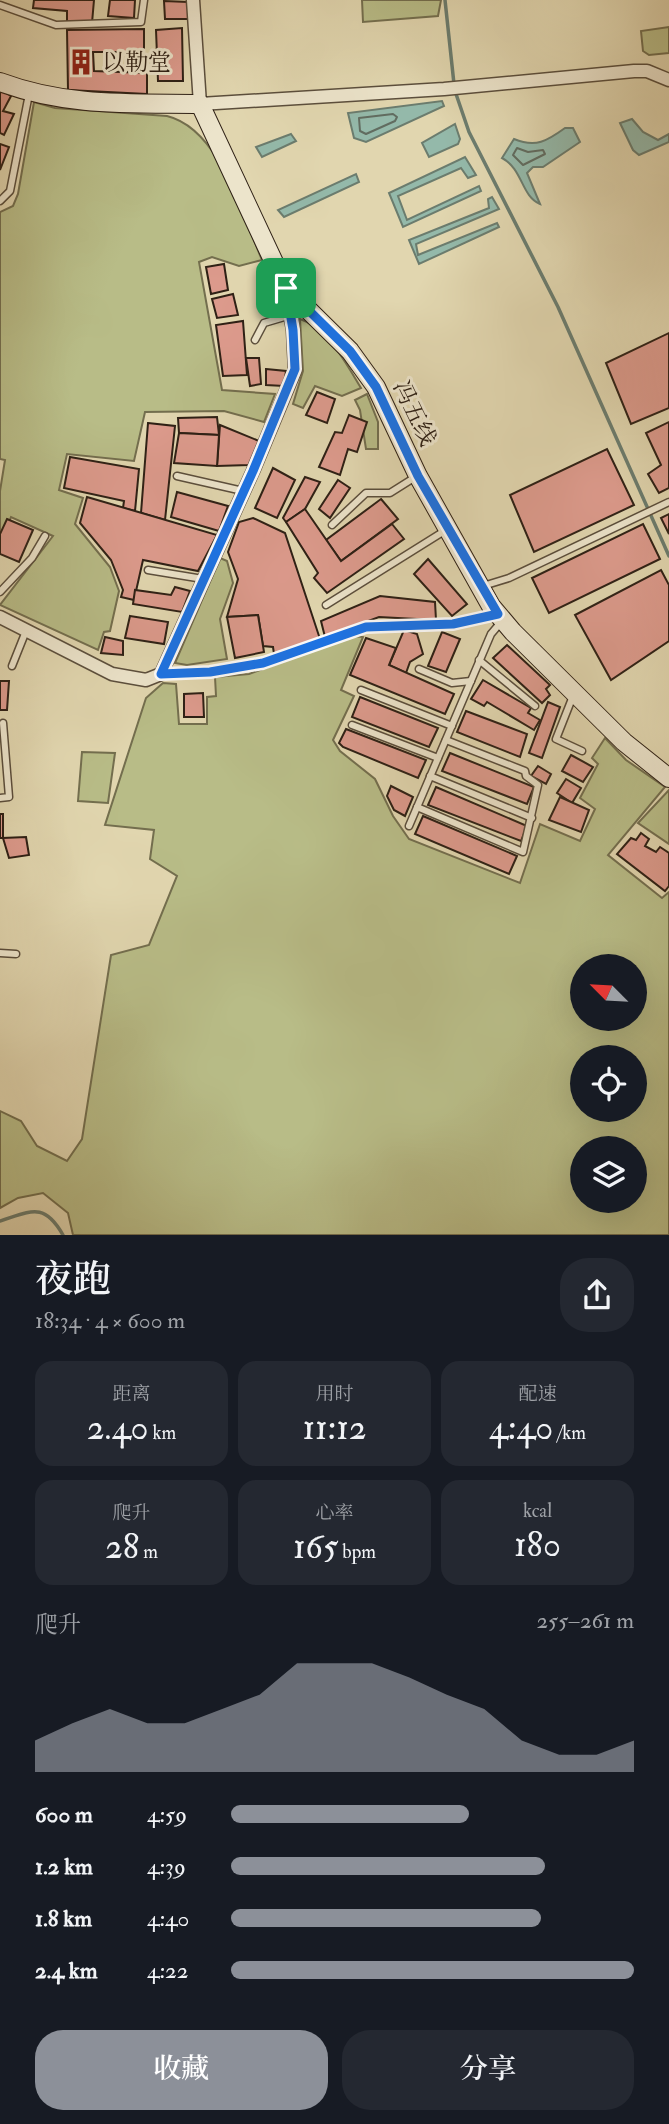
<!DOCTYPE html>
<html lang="zh">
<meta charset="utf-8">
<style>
:root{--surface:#171b24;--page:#242831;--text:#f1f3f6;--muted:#9ea1a6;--accent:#8c9099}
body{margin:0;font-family:"IM FELL Double Pica","Noto Serif SC",serif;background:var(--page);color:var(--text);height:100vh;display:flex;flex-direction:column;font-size:26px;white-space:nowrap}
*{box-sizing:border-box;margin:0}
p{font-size:23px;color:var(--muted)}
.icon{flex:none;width:38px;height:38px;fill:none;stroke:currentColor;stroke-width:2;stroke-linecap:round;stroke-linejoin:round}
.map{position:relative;height:1235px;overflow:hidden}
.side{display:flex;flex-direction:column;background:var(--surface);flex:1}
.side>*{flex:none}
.needle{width:46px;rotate:294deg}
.controls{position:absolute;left:570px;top:954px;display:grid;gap:14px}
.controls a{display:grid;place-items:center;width:77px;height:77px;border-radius:50%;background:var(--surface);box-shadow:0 7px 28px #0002;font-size:35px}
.pin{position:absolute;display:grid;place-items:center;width:60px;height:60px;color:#fff;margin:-30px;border-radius:14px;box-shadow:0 4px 10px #0006}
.round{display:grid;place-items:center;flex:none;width:74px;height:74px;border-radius:28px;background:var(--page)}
.summary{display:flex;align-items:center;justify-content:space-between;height:119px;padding:0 35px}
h1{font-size:38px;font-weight:600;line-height:52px}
.metrics{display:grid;grid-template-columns:repeat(3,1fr);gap:10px;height:119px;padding:7px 35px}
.metrics div{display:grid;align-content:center;border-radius:18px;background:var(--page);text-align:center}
.metrics b{font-size:35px;font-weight:600}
.metrics small{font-size:19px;font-weight:400}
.metrics p{font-size:19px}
.chart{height:196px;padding:14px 35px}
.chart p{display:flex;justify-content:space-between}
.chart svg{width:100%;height:126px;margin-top:7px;fill:var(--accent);opacity:.7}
.cta{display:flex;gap:14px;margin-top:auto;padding:14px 35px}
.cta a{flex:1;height:80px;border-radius:28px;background:var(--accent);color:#fff;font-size:28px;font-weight:600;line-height:80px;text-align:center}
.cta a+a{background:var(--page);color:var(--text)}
ul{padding:0 35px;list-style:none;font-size:23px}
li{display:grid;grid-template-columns:112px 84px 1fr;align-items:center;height:52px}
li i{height:18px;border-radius:9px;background:var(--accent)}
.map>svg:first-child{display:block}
</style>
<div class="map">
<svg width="669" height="1235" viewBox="0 0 669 1235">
<rect width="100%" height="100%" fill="#e1d6af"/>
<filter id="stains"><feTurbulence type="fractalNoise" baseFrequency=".00286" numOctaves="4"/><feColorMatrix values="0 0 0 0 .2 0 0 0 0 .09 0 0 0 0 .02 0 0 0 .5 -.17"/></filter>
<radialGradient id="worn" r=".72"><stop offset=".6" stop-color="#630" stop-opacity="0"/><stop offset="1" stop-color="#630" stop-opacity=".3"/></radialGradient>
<g fill="#b8bc87" stroke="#736e4e" stroke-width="2" fill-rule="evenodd">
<path d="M362,0H441L438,16L363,22Z"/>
<path d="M669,27V53L649,55L643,51L641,31Z"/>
<path d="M34,102L55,108L167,116C220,129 242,214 262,260L239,266L212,257L199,262L222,390L275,394L264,422L224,411L145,412L134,461L67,454L59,490L83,498L75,524L110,567L119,591L110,631L104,632L98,650L0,605L53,536L11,517L0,545V491L5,460L0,459V212L13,206L18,194Z"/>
<path d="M300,319C328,328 347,365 361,388L342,396L315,386L303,408L293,404L303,371Z"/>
<path d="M367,394L378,422V449H366L360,410L355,400Z"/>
<path d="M220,558L227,561L233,583L220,619L227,659L187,665L175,663Z"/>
<path d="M352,636L363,637L341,690L354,696L333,740L340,751L375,779L393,816L409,839L520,883L540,824L580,841L595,809L580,798L598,764L592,758L605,738L626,760L665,787L608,855L662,898L669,892V1235H73L68,1213L43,1193L18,1198L0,1208V1111L21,1121L37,1146L67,1161L82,1139L111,955L149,945L177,876L150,859L154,830L105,825L146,698L163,683L176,684L179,724H207V697L216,696L215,677L249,674ZM583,966H635V1018H583ZM583,1057H635V1110H583ZM583,1148H635V1200H583Z"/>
<path d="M82,752L115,753L108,803L78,801Z"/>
<path d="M669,790V844L638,823Z"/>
</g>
<g fill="#94b9aa" stroke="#6b7c6e" stroke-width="2">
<path d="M442,101L444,106L366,142L354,138L348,113Z"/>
<path d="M632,119L643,132L658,140L669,134V142L639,155L633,150L620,123Z"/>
<path d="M455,124L460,139L458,144L429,157L422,143Z"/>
<path d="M565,128H573L580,142L543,167H533L527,173L540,204C521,196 523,169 502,158L514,139C536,148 547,141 565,128Z"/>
<path d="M291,134L296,141L262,157L256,147Z"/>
<path d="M465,157L476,175L468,178L461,168L398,196L407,220L479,186L481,191L403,227L389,193Z"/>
<path d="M356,174L359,182L284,217L278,210Z"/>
<path d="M492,197L499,209L416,244L418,255L497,223L499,227L419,264L409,240L489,208L488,199Z"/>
</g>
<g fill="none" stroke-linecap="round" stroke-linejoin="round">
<g stroke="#616c60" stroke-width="2">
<path d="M393,114L397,117L395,121L366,134L360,131L359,118Z"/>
<path d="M517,148L528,152L543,150L545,154L523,165L513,155Z"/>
</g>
<g stroke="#6b7c6e" stroke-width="3.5">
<path d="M445,0L454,84"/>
<path d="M455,91L469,132L558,307L669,556"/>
<path d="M0,1221C32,1211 44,1202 63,1235"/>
</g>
</g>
<g fill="#dc9a8c" stroke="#2e2015" stroke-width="2">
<path d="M34,0H94L92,23L67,22V11L33,8Z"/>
<path d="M110,0H135L134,18L108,16Z"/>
<path d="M164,1L188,2V19H165Z"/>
<path d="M182,28L183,81H158L156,30Z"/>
<path d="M144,29V52H93L94,71L147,73V94L68,90L67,30Z"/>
<path d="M0,89L11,96L3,111L14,114L4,135L0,133Z"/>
<path d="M0,144L9,147L0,170Z"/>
<path d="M224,264L228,290L211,294L206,267Z"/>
<path d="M233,294L238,315L217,318L212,299Z"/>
<path d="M243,321L247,375L223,376L216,325Z"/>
<path d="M669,333V408L631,424L606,363Z"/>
<path d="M246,358H259L261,384L250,386Z"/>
<path d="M266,369L286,371L284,386L266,385Z"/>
<path d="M317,392L335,399L327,423L306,415Z"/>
<path d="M349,415L367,422L357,452L348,449L340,475L319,467L335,432L342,433Z"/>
<path d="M217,417L219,435L179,433L178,418Z"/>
<path d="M669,422V488L659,493L648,474L661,465L646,433Z"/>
<path d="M148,423L175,426L165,520L141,513Z"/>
<path d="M220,425L259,441L249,465L217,466Z"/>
<path d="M179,433L219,435L217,466L174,463Z"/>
<path d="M607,449L634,505L534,552L510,495Z"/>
<path d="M70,457L139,469L135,511L123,508L124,501L64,488Z"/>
<path d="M273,468L295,480L277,518L255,508Z"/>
<path d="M305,477L320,482L305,509L286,522L283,518Z"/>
<path d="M338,480L350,488L330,518L319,509Z"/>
<path d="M177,492L228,506L219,531L171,517Z"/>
<path d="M87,497L135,511L217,535L198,571L143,560L134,600L121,597L123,590L111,560L80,523Z"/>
<path d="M381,499L398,519L341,561L326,540Z"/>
<path d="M305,509L341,561L392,524L404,539L327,593L314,578L318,573L286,522Z"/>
<path d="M669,514V534L661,518Z"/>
<path d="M253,518L285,533L320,639L274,654L273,647L263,646L258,615L227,617L238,579L228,552L239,522Z"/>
<path d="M7,519L33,530L19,562L0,554V534Z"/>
<path d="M643,524L660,559L549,613L532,578Z"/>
<path d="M428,559L467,604L452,616L414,574Z"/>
<path d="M661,570L669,585V641L611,680L575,615Z"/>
<path d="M175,587L190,591L182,612L133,604L135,590L171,595Z"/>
<path d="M380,596L435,602L436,620L379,617L325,637L321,621Z"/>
<path d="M258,615L264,652L235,658L227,617Z"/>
<path d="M130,616L168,622L164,644L125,638Z"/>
<path d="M404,630L417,634L423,654L410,662L406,673L389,665Z"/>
<path d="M442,632L460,639L446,672L428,666Z"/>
<path d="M105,637L123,641V655L101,653Z"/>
<path d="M366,638L396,648L389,665L454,694L445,714L350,675Z"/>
<path d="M507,645L550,685L546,689L550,695L542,703L493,658Z"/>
<path d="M483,680L531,708L528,713L540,720L534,730L487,702L484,706L471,699Z"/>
<path d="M0,681H9L7,710H0Z"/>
<path d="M203,693L204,717H184V694Z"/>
<path d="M360,697L438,728L429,747L352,717Z"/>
<path d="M548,702L560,707L542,758L529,753Z"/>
<path d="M466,711L527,734L520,757L457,732Z"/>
<path d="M346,729L426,760L418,778L343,747L339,743Z"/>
<path d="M450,753L534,787L527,804L442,771Z"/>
<path d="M571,755L593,767L583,782L562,771Z"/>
<path d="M538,766L551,774L546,784L531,776Z"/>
<path d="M566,779L581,788L572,803L557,793Z"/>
<path d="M391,786L413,797L405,816L394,810L387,796Z"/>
<path d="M436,787L527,826L521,841L428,805Z"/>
<path d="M560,797L589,810L581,832L549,820Z"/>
<rect x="0" y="814" width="3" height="24"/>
<path d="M423,816L517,856L509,874L415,834Z"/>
<path d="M641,833L649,839L645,846L656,852L660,847L669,853V886L665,891L617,854L631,838L636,840Z"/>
<path d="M26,837L29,855L9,858L3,838Z"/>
</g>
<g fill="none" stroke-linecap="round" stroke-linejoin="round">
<g stroke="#5b4e3c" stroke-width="9">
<g id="lane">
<path d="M0,5L56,25L141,22L144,0"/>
<path d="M0,201L10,191L29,94"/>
<path d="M255,340L264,323L291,315"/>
<path d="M177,476L243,491"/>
<path d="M332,525L366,493H390L417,476"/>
<path d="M148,570L203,579"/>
<path d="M483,586L509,578L669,502"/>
<path d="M0,592L32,558L45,536"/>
<path d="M326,605L446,530"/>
<path d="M479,660L535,706"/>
<path d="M12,666L26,631"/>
<path d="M419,669L452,683L471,681"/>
<path d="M161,674L210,672L263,663L366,627L453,624L494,614"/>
<path d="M361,690L452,726"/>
<path d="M573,696L556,739L582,751"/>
<path d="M352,725L438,758"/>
<path d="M430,776L532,818"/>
<path d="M0,798L9,797L3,723"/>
<path d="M417,807L523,852L538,785L526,776L525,771L446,740"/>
<path d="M409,826L491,634L502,621"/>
<path d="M0,953L16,954"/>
</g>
</g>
<g stroke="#5b4e3c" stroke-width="15">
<g id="street">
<path d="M193,0L200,104L444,89L634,71H647L669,80"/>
<path d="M0,617L112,674L146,680L161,674L253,471L295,370L293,330L286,289"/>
</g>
</g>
<g stroke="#2e2015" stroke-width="20">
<path id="secondary" d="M0,82C67,107 130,103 200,104L286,288L350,351L376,387L418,476L491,606L513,632L624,742L669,778"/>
</g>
<use href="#lane" stroke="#ece4cb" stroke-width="6"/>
<use href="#street" stroke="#ece4cb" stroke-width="12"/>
<use href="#secondary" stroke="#ece4cb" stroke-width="18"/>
</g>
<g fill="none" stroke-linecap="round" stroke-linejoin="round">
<g stroke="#fff" stroke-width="14">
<path id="route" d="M286,288L350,351L376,387L418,476L498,614L453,624L366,627L263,663L210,672L161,674L253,471L295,369L293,330Z"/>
</g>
<use href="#route" stroke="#1a73e8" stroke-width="9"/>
</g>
<defs>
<g id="building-bare" transform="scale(2.1)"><path d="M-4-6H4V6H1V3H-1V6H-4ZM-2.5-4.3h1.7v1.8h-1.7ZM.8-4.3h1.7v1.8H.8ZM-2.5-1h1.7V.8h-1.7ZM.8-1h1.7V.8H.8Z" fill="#8f2418" stroke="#ece4cb" stroke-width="2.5" paint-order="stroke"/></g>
</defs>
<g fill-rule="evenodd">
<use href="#building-bare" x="81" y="62"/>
</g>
<g text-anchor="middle" stroke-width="6" stroke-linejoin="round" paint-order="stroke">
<g font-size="23" fill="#2e2015" stroke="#ece4cb" text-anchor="start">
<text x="102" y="70">以勒堂</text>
</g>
<g font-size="23" fill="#2e2015" stroke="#ece4cb">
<text transform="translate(415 413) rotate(64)" y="8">冯五线</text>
</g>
</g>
<rect width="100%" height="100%" filter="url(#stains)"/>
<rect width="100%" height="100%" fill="url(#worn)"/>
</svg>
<div class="controls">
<a><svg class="needle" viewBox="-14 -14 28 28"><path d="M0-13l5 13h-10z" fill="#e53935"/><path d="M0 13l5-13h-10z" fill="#9ea1a6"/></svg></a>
<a><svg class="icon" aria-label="locate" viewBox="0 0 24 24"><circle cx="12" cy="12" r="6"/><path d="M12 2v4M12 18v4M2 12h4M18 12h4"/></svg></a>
<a><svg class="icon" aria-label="layers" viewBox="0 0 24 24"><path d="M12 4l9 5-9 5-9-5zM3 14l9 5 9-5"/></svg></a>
</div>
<div class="pin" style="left:286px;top:288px;background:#1e9e55"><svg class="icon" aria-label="arrive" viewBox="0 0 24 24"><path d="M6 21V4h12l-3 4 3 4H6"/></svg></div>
</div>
<section class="side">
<div class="summary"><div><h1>夜跑</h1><p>18:34 · 4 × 600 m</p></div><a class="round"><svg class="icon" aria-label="share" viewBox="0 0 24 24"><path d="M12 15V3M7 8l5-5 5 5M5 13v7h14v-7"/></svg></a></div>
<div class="metrics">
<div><p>距离</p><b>2.40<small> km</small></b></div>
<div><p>用时</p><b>11:12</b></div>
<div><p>配速</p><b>4:40<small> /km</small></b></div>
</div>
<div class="metrics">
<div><p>爬升</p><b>28<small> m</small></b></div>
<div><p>心率</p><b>165<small> bpm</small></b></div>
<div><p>kcal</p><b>180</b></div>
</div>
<div class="chart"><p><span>爬升</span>255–261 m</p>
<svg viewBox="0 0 160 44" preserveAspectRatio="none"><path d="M0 44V33L10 27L20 22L30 27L40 27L50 22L60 17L70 6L80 6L90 6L100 11L110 17L120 22L130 33L140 38L150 38L160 33V44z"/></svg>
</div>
<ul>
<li><b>600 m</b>4:59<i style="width:59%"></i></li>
<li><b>1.2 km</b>4:39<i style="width:78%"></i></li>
<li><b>1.8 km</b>4:40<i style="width:77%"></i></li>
<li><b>2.4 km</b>4:22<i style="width:100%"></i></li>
</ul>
<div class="cta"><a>收藏</a><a>分享</a></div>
</section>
